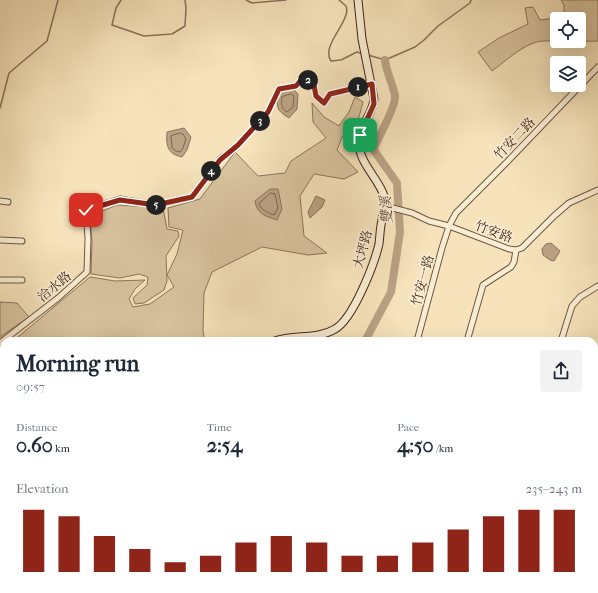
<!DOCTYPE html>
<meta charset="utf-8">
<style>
:root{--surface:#fff;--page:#f2f2f3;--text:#1f2937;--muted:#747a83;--accent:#8f2418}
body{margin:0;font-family:"IM FELL French Canon","Noto Serif TC",serif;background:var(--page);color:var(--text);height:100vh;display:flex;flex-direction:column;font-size:15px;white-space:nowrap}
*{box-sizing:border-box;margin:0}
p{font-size:13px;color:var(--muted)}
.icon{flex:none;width:22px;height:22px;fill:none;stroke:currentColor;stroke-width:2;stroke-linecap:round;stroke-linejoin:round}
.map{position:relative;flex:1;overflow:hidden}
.side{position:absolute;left:0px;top:337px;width:598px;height:256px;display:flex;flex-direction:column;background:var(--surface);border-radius:12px 12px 0 0;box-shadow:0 4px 16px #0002}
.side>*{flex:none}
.controls{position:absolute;left:550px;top:12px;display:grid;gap:8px}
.controls a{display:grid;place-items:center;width:36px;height:36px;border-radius:4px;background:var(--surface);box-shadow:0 4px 16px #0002;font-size:20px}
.pin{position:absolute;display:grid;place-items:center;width:34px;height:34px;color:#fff;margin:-17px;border-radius:8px;box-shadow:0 2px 6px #0006}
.km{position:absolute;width:20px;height:20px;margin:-10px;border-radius:50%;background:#222;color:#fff;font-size:11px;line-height:20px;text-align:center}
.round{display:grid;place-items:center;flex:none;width:42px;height:42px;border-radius:4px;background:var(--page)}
.summary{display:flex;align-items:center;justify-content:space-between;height:68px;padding:0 16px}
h1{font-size:22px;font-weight:700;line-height:30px}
.stats{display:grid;grid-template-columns:repeat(3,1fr);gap:6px;height:68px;padding:4px 16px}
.stats div{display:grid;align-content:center}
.stats b{font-size:20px;font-weight:700}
.stats small{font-size:11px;font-weight:400}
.stats p{font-size:11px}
.chart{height:112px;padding:8px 16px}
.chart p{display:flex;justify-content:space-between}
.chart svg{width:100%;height:72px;margin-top:4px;stroke:var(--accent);stroke-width:6}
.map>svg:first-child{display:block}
</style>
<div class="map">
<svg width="598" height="593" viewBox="0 0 598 593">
<rect width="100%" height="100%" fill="#f6e3bb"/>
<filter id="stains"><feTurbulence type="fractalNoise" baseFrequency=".005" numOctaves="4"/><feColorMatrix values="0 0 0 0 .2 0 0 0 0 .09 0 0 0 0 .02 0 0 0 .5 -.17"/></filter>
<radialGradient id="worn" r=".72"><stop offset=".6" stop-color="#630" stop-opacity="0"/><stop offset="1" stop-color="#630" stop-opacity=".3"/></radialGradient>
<g fill="#d8c39f" stroke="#8e745c" fill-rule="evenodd">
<path d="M561,0H598V41C579,42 561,40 542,41C524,43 506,61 492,71L478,52L499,38L528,24L525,8L533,7L540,20L564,17V5ZM557,19H579V41H557Z"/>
<path d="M355,97L363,102L359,117L342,137L337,150L358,172L344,179L314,174L300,196L304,236L327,253L308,255L262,247L212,272L204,293L203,331L205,341H94L92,339L87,341H13L90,277L115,281L145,280L135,289L129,299L133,307L150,304L174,287L167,275L177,254L183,230L169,227L168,208L200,199L235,152L258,176L285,173L291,161L326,138L313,122L312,103L324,117L339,126L349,112Z"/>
<path d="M117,205L163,208L167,229L178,231L179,236L166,256L167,281L164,290L144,303L135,304L133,298L147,285L148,277L139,274L120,278L91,274L92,242L90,216Z"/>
<path d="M0,302L17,303L29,317L0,337Z"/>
<path d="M4,348V589H119L122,593H0V350Z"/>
<rect x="594" y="453" width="4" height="77"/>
</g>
<g fill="#baa284" stroke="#8b7059">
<path d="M293,89L298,94L297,109L289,118C276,110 276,107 279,93Z"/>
<path d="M184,128L191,137L187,150L182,157C167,154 166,145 167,132Z"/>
<path d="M270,189H278L282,209L277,220C265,216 257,214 255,201Z"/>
<path d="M316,196L325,200L322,207L310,218L308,212Z"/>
<path d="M551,243L560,251L554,261L550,260L543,255L542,249L546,244Z"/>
</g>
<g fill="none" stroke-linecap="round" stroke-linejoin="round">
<g stroke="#80644e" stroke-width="1">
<path d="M291,94L294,96L293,107L287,112C281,108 281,104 282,97Z"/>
<path d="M181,133L183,134L186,139L183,148L180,152L176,151L172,148L171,136Z"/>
<path d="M271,193L275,194L278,208L274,215C268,213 261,210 259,204Z"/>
</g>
<g stroke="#8b7059" stroke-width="1.5">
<path d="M121,0L116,8L112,25L144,36L172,34L185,26L186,8L185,0"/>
<path d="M246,0L252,3L286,0"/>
<path d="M339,0L346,6C347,9 347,12 346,15C342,29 322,48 331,61L341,60L357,52L363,54"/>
<path d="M368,55L385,60L415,47L424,40L438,26L470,3L471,0"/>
<path d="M0,108L9,73L47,41L58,0"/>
<path d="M594,550H598"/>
</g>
<g stroke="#baa284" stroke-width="8">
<path d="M365,341L391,292L400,232L397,183L373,149C378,139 396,106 395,97C394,86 386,72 385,60"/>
<path d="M574,593L575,589"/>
</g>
<g stroke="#715442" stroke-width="7">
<g id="street">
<path d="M0,201L8,202"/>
<path d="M385,206L412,213L429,221L449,226L509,249L516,250L522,248L554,216L569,203L598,190"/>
<path d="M0,240L22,241"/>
<path d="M0,280H22"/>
<path d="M417,341L442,248L449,226L456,213L507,162L598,67"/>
<path d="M467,341L483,285L511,267L514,262L516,250"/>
<path d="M561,341L572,306L580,297L598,286"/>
<path d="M0,343L58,298L87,272L88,238L86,210L120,199L156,205L192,197L220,159L238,145L268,112L279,89L296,86L301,80H309L314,85L316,96L324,103L330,94L372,84"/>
<path d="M594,543H598"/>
<path d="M174,589L182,593"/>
<path d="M427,589L430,593"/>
<path d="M240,593V589"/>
</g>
</g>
<g stroke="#452519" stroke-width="9">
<g id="secondary">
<path d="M275,341C294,334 317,340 335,329C353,319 374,265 379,244C380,236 380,228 382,220C383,212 386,204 384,196C379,179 358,162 359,142C359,126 373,114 374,99L362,39L358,0"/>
<path d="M372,589V593"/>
</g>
</g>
<use href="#street" stroke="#f9edd3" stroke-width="5"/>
<use href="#secondary" stroke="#f9edd3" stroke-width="7"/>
</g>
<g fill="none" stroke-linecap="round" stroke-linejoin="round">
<g stroke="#fff" stroke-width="8">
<path id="route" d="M86,210L120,200L156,205L192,197L220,160L238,145L268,112L279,89L296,86L301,80H309L314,85L316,96L324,103L330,94L372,84L374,104L360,135"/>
</g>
<use href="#route" stroke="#8f2418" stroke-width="5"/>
</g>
<g text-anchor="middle" stroke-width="3.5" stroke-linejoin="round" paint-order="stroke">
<g font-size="13" fill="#452519" stroke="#f9edd3">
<text transform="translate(514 138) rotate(-46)" y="5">竹安二路</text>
<text transform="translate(494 231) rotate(20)" y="5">竹安路</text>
<text transform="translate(362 249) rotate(-75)" y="5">大坪路</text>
<text transform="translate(422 280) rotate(-75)" y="5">竹安一路</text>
<text transform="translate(54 286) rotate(-40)" y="5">洽水路</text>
</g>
<g font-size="14" font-style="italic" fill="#684a39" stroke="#f9edd3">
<text transform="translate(386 210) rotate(-94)" y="5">雙溪</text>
</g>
</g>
<rect width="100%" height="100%" filter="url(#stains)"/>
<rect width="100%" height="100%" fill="url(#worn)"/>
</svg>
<div class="controls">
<a><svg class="icon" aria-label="locate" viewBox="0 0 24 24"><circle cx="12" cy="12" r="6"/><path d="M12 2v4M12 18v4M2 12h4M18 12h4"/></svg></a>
<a><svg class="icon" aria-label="layers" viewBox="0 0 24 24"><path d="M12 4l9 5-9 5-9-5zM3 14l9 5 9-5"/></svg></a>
</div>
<div class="pin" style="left:360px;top:135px;background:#1e9e55"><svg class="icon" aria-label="arrive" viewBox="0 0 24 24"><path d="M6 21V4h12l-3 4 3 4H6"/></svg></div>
<div class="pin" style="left:86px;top:210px;background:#d93025"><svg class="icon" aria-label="check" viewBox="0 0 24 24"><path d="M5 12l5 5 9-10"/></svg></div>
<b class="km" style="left:358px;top:87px">1</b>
<b class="km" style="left:308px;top:80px">2</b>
<b class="km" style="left:260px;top:121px">3</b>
<b class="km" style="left:211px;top:171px">4</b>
<b class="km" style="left:156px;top:205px">5</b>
<section class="side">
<div class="summary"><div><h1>Morning run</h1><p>09:57</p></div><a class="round"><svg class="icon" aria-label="share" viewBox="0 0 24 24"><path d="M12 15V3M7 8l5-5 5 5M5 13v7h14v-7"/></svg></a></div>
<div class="stats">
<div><p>Distance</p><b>0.60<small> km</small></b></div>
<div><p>Time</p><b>2:54</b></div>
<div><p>Pace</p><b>4:50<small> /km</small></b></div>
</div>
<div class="chart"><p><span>Elevation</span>235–243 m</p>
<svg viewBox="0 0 160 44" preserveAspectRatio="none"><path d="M5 44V6M15 44V10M25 44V22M35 44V30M45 44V38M55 44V34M65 44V26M75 44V22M85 44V26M95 44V34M105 44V34M115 44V26M125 44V18M135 44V10M145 44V6M155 44V6"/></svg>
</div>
</section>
</div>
